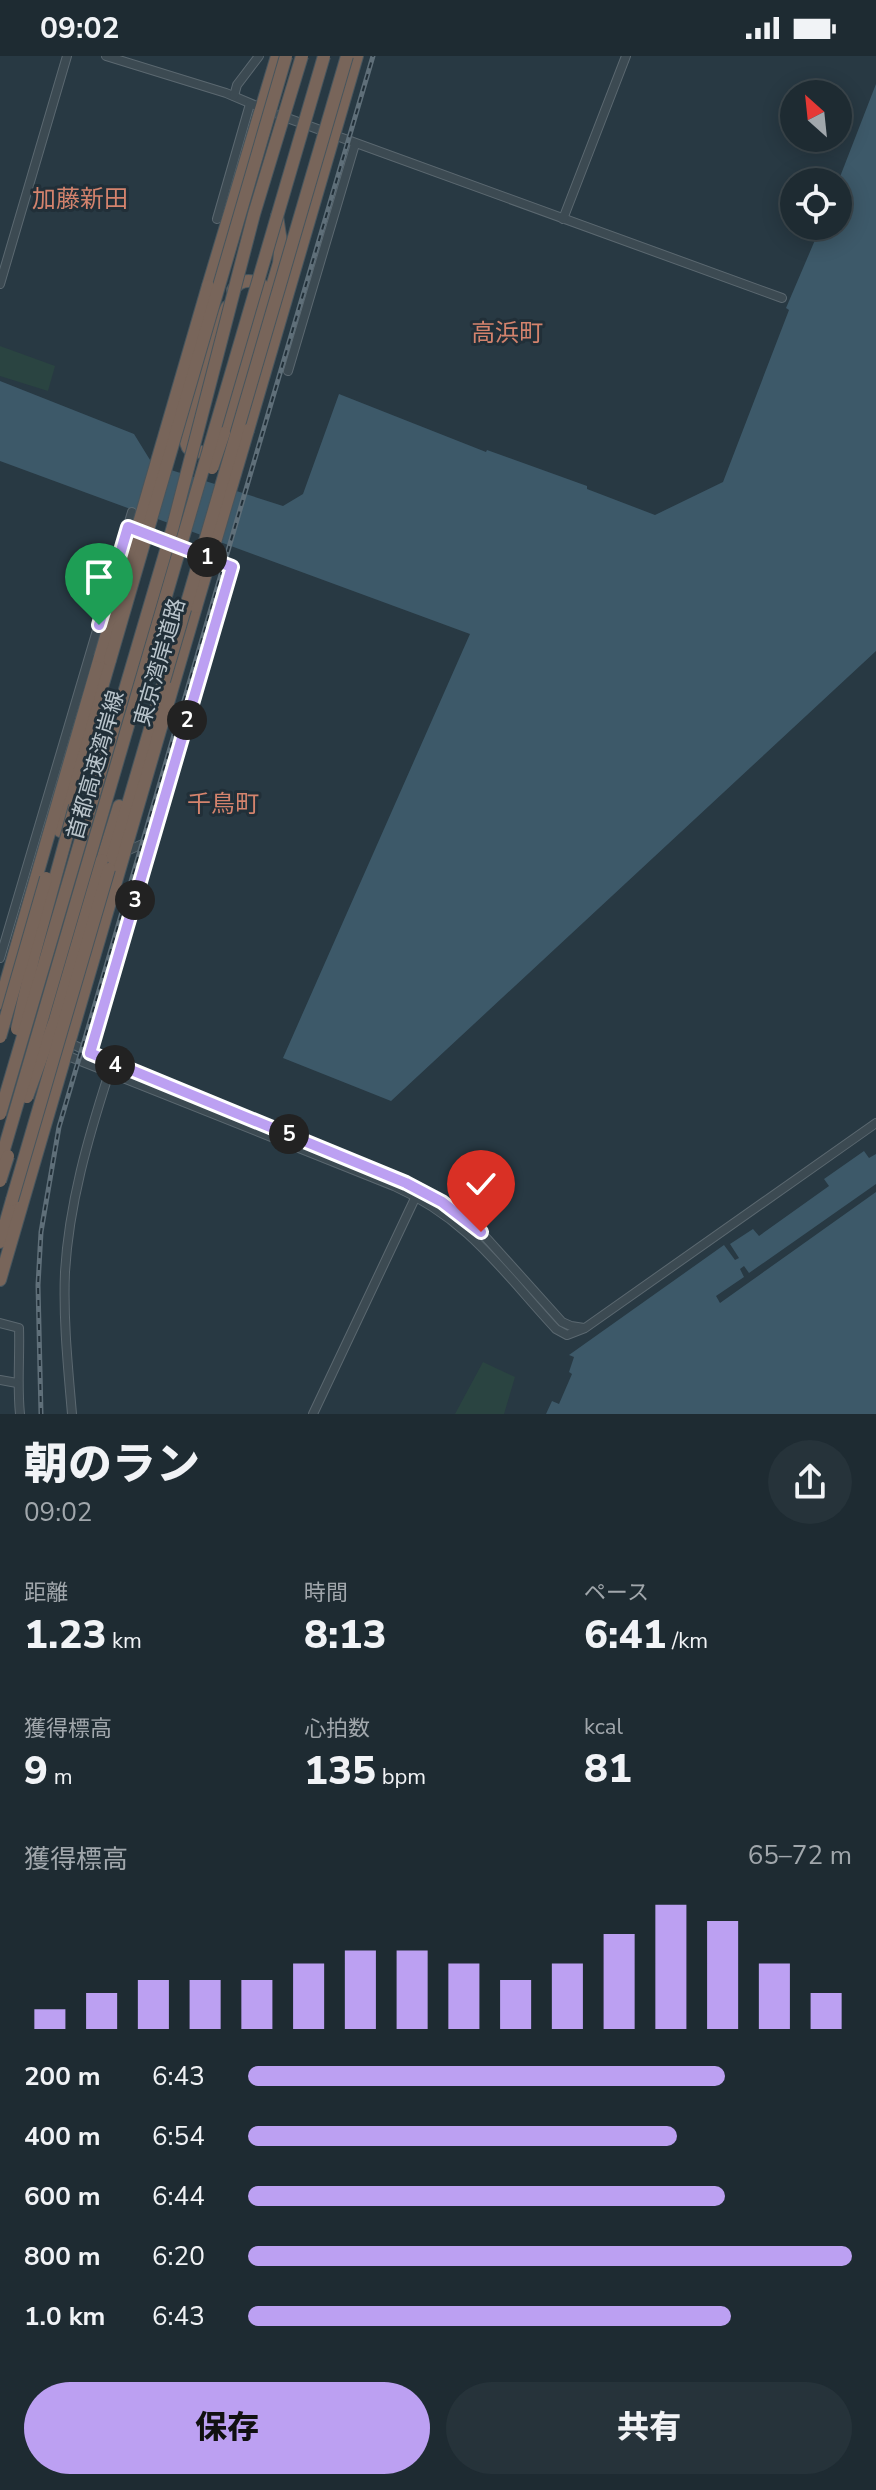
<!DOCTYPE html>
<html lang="ja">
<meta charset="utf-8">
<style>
:root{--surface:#1e2b32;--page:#26333a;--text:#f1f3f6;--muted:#a1a7ac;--line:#3c474d;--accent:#bca0f2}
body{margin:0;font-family:"Nunito Sans","Noto Sans JP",sans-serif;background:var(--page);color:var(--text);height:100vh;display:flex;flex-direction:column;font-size:30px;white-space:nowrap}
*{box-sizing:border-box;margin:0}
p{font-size:26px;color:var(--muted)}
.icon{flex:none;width:44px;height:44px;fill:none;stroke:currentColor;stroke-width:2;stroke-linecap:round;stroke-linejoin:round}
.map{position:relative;height:1358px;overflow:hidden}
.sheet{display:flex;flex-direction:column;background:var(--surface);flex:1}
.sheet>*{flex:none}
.needle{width:52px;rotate:333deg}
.buttons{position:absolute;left:780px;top:24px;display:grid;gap:16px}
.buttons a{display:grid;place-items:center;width:72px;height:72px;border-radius:50%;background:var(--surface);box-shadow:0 4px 20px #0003,0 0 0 2px var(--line);font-size:40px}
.pin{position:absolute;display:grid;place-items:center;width:68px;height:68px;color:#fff;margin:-82px -34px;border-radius:50% 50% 50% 0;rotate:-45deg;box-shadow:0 0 8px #0007}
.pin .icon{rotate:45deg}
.km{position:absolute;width:40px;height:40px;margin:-20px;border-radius:50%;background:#222;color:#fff;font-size:22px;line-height:40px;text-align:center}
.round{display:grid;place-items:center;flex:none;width:84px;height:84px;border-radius:42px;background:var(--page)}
.overview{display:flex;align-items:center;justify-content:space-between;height:136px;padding:0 24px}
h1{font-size:44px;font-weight:800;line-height:60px}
.figures{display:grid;grid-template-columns:repeat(3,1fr);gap:12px;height:136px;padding:8px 24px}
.figures div{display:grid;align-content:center}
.figures b{font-size:40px;font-weight:800}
.figures small{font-size:22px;font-weight:400}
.figures p{font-size:22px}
.chart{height:224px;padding:16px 24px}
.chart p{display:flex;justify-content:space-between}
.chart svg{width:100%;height:144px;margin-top:8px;stroke:var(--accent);stroke-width:6}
.action{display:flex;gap:16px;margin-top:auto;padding:16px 24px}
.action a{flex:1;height:92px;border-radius:48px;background:var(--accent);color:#111;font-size:32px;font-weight:800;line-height:92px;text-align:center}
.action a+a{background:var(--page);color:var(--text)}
ul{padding:0 24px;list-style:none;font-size:26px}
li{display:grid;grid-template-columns:128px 96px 1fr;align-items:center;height:60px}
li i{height:20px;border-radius:10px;background:var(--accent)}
.status{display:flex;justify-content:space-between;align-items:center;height:56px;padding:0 40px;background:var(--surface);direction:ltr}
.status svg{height:22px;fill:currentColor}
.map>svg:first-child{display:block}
</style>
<div class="status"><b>09:02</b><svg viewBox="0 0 49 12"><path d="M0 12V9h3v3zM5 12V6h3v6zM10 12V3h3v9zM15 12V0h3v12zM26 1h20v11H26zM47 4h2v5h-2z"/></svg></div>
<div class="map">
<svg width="876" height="1358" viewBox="0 0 876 1358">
<rect width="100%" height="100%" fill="#283943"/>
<g fill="#2a4441">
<path d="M0,290L55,310L48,335L0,320Z"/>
<path d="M483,1306L515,1321L504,1358H455Z"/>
</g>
<g fill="#3d5969">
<path d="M876,28V595L391,1045L283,1002L470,578L0,405V325L134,378L155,412L171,414L283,450L303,438L339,338L486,396L487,394L587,430V433L655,459L723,426L789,254L786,252L821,170H838V126Z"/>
<path d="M864,1095L869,1102L876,1098V1358H546L552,1345L559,1348L572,1318L569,1316L574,1301L569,1299L724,1189L735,1204L739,1202L730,1188L753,1173L759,1180L829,1130L824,1123Z"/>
</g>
<path fill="#283943" d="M876,1128V1136L720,1247L716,1240L744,1221L740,1213L744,1210L749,1217Z"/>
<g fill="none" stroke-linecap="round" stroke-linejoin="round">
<g stroke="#5b6870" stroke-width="10">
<g id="minor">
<path d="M106,0L226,37L266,54"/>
<path d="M234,40L237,29L259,0"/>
<path d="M279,59L782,242"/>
<path d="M217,163L250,48"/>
<path d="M563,163L626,0"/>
<path d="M0,228L67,0"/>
<path d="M288,315L355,88"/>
<path d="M124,796L152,784"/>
<path d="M0,902L132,456"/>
<path d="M66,985L105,1004L310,1086L427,1138L481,1176L562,1266L571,1270L584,1272"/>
<path d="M90,997L232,511L128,471"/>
<path d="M63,998L394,1130C470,1164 502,1215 556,1273L567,1279L585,1272L876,1067"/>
<path d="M0,1267L19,1272C20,1301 17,1329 20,1358"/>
<path d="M0,1324L17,1327"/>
<path d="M72,1358C68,1311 63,1263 65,1216C69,1148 88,1082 109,1017"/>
<path d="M313,1358L417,1138"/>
</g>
</g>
<g stroke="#47555d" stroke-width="14">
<g id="highway">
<path d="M208,230L277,0"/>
<path d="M227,251L218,269L185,384L188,392L213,400L222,396L224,392L279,207L281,186L277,160"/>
<path d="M248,374L357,0"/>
<path d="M224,377L265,238L262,229C251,223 240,223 233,234"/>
<path d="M60,775L110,604"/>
<path d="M102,804L119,750"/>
<path d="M109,813L164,625"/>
<path d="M0,947L100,601"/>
<path d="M0,1186L12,1144"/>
<path d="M0,1224L196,551"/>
</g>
</g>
<use href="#minor" stroke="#3c4a52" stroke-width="8"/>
<use href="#highway" stroke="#78655a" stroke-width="12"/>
<g stroke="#5f6f79" stroke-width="5">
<path id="rail" d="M41,1358L38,1229L41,1176L59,1071L373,0"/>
</g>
<use href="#rail" stroke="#212f38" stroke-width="2" stroke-dasharray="6" stroke-linecap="butt"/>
<g stroke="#47555d" stroke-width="14" stroke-linecap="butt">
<g id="highway-bridge">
<path d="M212,412L224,377"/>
<path d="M196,551L248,374"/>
<path d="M100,601L208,230"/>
<path d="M110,604L286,0"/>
<path d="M164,625L347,0"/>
<path d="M17,973L34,899L75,750"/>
<path d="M0,981L46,822"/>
<path d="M27,1041L55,964L102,804"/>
<path d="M0,1058L172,474L254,158L302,0"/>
<path d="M0,1107L324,0"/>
<path d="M0,1125L8,1100"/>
<path d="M12,1144L109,813"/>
</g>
</g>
<use href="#highway-bridge" stroke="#78655a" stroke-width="12"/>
</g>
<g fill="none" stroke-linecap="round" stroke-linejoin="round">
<g stroke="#fff" stroke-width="16">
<path id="route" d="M99,569L128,471L232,511L90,997L406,1127L442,1146L481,1176"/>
</g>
<use href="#route" stroke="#bca0f2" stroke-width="10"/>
</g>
<g text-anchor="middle" stroke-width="6" stroke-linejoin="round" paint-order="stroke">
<g font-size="22" fill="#bac5cc" stroke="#212f38">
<text transform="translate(159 606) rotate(-74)" y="8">東京湾岸道路</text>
<text transform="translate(95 709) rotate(-74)" y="8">首都高速湾岸線</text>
</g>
<g font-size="24" fill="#d4836d" stroke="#212f38">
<text x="80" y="151">加藤新田</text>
<text x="507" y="285">高浜町</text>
<text x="223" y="756">千鳥町</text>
</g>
</g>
</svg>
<div class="buttons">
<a><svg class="needle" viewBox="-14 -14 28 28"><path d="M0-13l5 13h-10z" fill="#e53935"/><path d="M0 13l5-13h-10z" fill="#a1a7ac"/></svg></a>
<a><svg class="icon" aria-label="locate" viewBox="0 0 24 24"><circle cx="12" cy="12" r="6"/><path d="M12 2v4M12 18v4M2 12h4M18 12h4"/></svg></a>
</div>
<div class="pin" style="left:99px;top:569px;background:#1e9e55"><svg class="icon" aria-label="arrive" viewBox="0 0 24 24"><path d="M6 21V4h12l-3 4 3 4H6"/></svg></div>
<div class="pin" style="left:481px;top:1176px;background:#d93025"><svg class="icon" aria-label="check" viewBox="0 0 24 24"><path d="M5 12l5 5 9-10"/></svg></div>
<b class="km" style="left:207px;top:501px">1</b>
<b class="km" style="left:187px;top:664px">2</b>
<b class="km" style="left:135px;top:844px">3</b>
<b class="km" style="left:115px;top:1009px">4</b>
<b class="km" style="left:289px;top:1078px">5</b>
</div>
<section class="sheet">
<div class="overview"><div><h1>朝のラン</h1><p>09:02</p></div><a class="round"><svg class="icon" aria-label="share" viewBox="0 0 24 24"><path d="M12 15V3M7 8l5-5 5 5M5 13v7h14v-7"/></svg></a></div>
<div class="figures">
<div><p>距離</p><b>1.23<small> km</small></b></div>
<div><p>時間</p><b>8:13</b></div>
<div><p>ペース</p><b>6:41<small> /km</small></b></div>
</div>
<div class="figures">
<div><p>獲得標高</p><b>9<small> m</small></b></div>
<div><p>心拍数</p><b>135<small> bpm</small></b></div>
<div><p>kcal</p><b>81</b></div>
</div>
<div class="chart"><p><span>獲得標高</span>65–72 m</p>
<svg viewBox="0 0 160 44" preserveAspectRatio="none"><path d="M5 44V38M15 44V33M25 44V29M35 44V29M45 44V29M55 44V24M65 44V20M75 44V20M85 44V24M95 44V29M105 44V24M115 44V15M125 44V6M135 44V11M145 44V24M155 44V33"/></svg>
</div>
<ul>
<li><b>200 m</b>6:43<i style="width:79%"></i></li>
<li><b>400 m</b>6:54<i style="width:71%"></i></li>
<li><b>600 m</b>6:44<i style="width:79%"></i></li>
<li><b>800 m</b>6:20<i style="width:100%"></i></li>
<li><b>1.0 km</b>6:43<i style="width:80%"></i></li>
</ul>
<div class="action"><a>保存</a><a>共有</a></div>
</section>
